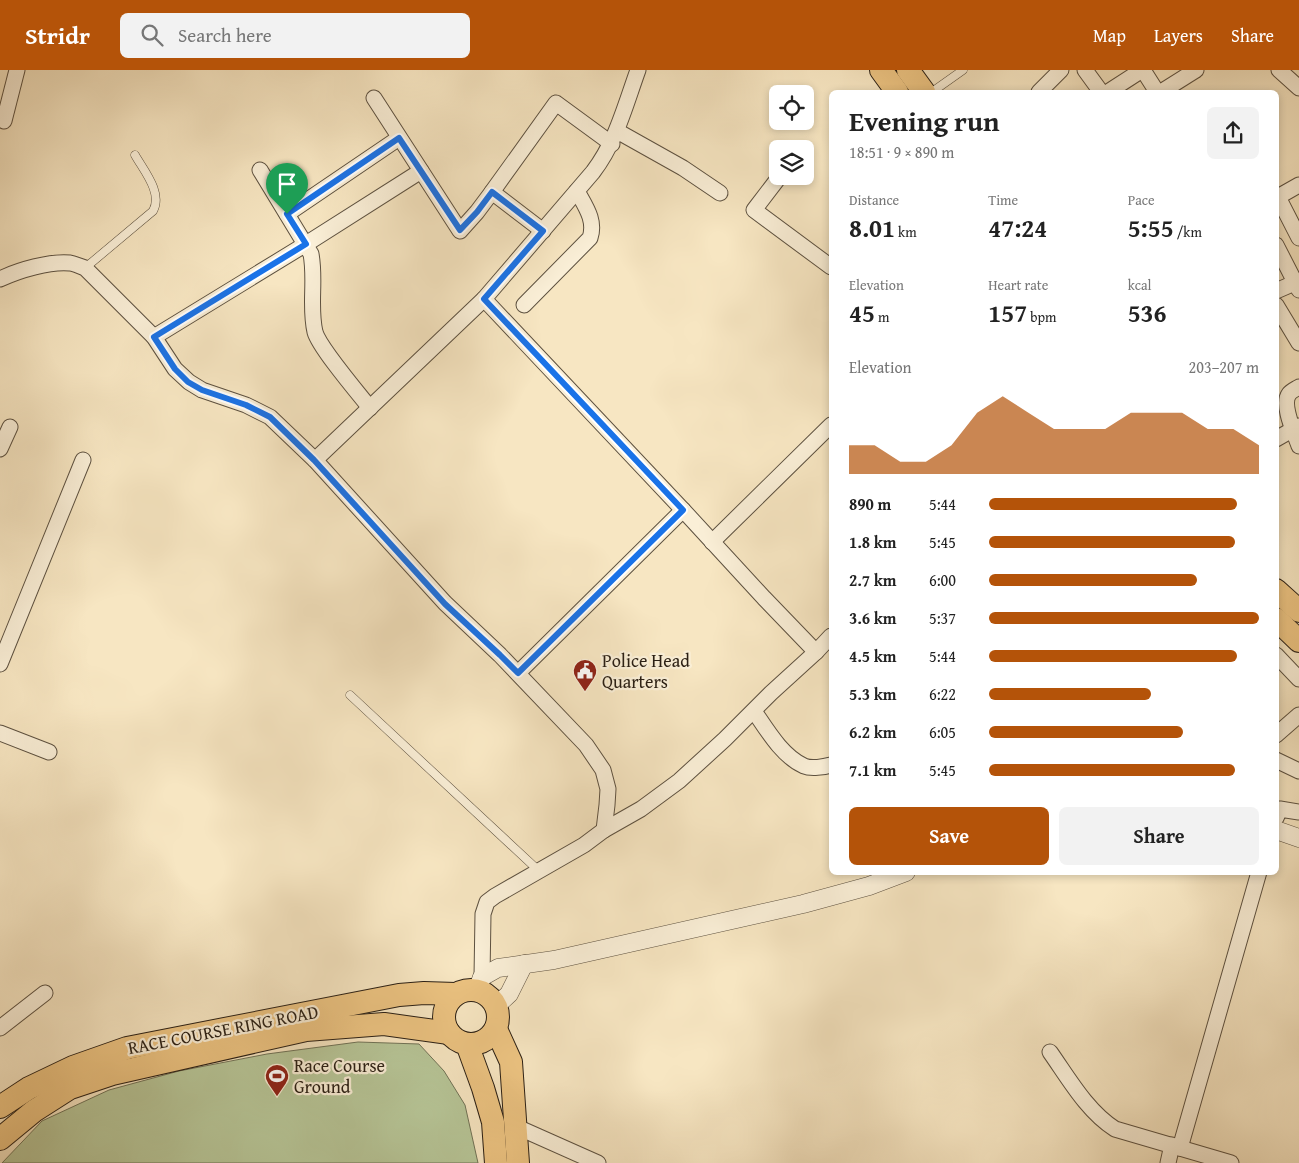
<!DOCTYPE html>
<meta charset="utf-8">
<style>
:root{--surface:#fff;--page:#f2f2f2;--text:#222;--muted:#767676;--accent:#b45309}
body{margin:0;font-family:"Gentium Book Plus",serif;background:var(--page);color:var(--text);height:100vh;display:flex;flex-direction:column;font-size:19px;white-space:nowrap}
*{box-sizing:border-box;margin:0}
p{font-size:16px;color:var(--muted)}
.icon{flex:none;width:28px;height:28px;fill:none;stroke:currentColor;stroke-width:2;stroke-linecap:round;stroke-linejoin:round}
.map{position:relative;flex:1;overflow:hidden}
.panel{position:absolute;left:829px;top:20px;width:450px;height:785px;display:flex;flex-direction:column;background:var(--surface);border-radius:8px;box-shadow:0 2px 8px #0003}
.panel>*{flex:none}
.fabs{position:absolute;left:769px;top:15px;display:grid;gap:10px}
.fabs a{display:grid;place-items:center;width:45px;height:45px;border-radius:8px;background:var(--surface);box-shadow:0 2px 8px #0003;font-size:25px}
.pin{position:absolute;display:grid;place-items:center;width:42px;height:42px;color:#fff;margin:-51px -21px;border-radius:50% 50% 50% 0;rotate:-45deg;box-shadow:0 0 5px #0007}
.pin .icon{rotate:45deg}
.round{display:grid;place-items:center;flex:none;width:52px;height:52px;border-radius:8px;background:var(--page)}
.head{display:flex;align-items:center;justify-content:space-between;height:85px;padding:0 20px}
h1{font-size:28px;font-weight:600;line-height:38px}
.stats{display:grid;grid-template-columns:repeat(3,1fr);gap:8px;height:85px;padding:5px 20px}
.stats div{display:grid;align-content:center}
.stats b{font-size:25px;font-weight:600}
.stats small{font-size:14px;font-weight:400}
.stats p{font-size:14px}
.chart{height:140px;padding:10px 20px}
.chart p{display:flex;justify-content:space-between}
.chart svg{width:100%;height:90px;margin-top:5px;fill:var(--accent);opacity:.7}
.button{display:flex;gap:10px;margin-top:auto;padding:10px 20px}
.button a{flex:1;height:58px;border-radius:8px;background:var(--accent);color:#fff;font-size:20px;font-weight:600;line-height:58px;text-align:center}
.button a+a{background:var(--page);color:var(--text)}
ul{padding:0 20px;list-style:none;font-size:16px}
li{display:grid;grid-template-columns:80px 60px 1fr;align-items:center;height:38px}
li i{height:12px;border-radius:6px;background:var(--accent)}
header{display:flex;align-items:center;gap:30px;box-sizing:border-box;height:70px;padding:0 25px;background:var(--accent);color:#fff}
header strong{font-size:24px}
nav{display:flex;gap:28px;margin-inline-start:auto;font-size:18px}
.search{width:350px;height:45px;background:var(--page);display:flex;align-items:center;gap:12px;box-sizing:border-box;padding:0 18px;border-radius:8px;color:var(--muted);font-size:19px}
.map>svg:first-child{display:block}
</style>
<header>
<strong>Stridr</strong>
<div class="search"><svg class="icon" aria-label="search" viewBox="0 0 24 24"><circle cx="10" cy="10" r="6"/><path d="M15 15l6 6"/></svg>Search here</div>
<nav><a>Map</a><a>Layers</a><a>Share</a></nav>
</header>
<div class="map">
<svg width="1299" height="1093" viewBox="0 0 1299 1093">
<rect width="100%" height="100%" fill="#f7e6c2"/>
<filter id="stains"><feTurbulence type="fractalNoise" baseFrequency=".004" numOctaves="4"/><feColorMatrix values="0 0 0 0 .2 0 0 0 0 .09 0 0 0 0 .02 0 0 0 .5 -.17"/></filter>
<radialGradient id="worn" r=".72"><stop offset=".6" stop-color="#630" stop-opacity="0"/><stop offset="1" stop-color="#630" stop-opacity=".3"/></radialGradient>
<path fill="#b7c698" stroke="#707256" d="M358,972L419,974L444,1001L465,1035L478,1093H2L42,1051L109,1020L179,1001L267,984Z"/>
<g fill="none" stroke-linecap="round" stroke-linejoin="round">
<g stroke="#5d5140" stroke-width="9">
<g id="service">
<path d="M932,22L963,0"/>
<path d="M85,198L153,141C163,123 144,101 135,85"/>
<path d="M350,625L539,801"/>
</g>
</g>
<g stroke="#5d5140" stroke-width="17">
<g id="minor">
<path d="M1085,0L1101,22"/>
<path d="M1143,0L1157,22"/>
<path d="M1279,0L1299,18"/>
<path d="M1039,22L1061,0"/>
<path d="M1108,22L1142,0"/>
<path d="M1161,22L1196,0"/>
<path d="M374,28L460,161L477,142L492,122L543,161"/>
<path d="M4,51L17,0"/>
<path d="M617,61L683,98L720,123"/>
<path d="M260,100L311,184C316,210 309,237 315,262C319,277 358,323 370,338"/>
<path d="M780,106L754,140L831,197"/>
<path d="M492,122L556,33L612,74"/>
<path d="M1278,127L1299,168"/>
<path d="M1276,128L1299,115"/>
<path d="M287,144L399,68"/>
<path d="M1276,175L1299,220"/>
<path d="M0,209C19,200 50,191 70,193C75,194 80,196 85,198L154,267L175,299L189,312L202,320L246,335L270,347L315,390L445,533L500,585L586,675L603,700L608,719L607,735L604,760L584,775L495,826L487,832L483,844L482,907"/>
<path d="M1276,221L1299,211"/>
<path d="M524,235L590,168C596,150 585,136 577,121"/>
<path d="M1276,235L1299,273"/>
<path d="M154,267L306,174L421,101"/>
<path d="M1299,317C1296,319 1291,321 1289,324C1281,335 1295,364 1299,376"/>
<path d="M1276,369L1299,356"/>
<path d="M0,379L10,357"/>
<path d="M315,390L484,229"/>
<path d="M712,472L831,355"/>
<path d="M816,582L831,566"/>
<path d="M1276,585L1299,609"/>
<path d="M0,594L83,390"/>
<path d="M518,603L683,440"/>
<path d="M754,641C767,660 782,686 804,696C811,699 824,697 831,695"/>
<path d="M0,663L49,682"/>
<path d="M1276,665L1299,645"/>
<path d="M1276,690L1299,701"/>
<path d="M1276,748L1280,739L1299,742"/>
<path d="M604,760L641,739L679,711L725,669L771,623L816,582L764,528L683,440L484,229L593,102C616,72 625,36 638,0"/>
<path d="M0,958L45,923"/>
<path d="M1050,982C1069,1009 1087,1041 1115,1059L1231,1093"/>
<path d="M517,1057L598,1093"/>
<path d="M1180,1078L1259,802"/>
<path d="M1168,1093L1172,1075"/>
</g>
</g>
<g stroke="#5d5140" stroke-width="19">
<g id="tertiary">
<path d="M1276,760L1299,768"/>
<path d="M477,921L482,907L498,898L554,890L803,834L869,816L906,802"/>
<path d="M496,936L509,924L524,894"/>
</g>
</g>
<g stroke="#2a1f14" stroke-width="24">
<g id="primary">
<path d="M881,0L897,22"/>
<path d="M908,0L924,22"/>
<path d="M1276,520L1299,541"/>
<path d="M1276,549L1299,571"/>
<circle cx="471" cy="947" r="27"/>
<path d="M496,959L511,992L518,1093"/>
<path d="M467,974L483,1018L493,1052L496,1093"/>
<path d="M0,1037L29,1018L73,997L127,978L399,925L424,923L456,924"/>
<path d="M0,1069L34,1041L70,1018L112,1004L306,960L384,954L449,963"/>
</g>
</g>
<use href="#service" stroke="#faefd7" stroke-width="8"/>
<use href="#minor" stroke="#faefd7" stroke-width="15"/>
<use href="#tertiary" stroke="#faefd7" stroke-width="18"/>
<use href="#primary" stroke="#ecc381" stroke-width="22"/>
</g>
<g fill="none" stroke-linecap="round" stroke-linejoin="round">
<g stroke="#fff" stroke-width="10">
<path id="route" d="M399,68L460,160L477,142L492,122L543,161L484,229L683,440L518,603L500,585L445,534L314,390L270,347L246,335L202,320L188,312L175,299L154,267L306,174L287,144Z"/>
</g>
<use href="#route" stroke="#1a73e8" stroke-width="6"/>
</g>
<defs>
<g id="civic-pin" transform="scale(1.25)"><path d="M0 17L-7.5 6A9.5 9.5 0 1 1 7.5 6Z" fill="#8f2418" stroke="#faefd7"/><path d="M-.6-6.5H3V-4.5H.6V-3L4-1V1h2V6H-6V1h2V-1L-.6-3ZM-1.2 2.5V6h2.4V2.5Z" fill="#fff"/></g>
<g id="stadium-pin" transform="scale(1.25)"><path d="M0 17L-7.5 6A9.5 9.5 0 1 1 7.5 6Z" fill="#8f2418" stroke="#faefd7"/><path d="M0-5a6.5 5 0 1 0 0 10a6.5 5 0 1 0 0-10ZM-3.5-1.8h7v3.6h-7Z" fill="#fff"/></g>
</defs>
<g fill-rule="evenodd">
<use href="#civic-pin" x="585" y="601"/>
<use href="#stadium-pin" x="277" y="1006"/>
</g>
<g text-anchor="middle" stroke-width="4.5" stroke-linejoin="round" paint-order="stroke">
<g font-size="18" fill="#2a1f14" stroke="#faefd7" text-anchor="start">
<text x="602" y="597">Police Head<tspan x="602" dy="21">Quarters</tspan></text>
<text x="294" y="1002">Race Course<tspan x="294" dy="21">Ground</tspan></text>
</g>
<g font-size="18" fill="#2a1f14" stroke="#faefd7">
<text transform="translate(223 960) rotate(-11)" y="6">RACE COURSE RING ROAD</text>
</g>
</g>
<rect width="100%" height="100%" filter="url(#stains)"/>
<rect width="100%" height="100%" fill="url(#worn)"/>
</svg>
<div class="fabs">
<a><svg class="icon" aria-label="locate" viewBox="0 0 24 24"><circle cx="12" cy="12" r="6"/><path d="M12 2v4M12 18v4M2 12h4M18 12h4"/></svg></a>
<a><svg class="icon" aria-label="layers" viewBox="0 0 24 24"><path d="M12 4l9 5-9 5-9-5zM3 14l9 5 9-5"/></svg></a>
</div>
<div class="pin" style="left:287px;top:144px;background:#1e9e55"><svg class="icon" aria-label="arrive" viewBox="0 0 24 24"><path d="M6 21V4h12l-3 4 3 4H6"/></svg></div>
<section class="panel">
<div class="head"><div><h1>Evening run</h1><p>18:51 · 9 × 890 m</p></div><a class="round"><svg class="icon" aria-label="share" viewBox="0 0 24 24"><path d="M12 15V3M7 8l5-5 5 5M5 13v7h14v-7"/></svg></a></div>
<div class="stats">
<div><p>Distance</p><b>8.01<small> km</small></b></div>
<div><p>Time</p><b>47:24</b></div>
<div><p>Pace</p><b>5:55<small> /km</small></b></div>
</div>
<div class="stats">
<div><p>Elevation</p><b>45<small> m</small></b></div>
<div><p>Heart rate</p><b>157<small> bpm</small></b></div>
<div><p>kcal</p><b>536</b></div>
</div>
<div class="chart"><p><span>Elevation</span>203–207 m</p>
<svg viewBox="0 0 160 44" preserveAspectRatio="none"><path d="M0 44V30L10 30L20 38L30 38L40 30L50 14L60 6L70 14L80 22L90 22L100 22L110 14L120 14L130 14L140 22L150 22L160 30V44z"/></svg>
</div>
<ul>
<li><b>890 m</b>5:44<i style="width:92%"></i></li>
<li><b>1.8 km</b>5:45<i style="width:91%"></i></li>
<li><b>2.7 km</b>6:00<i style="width:77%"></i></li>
<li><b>3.6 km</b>5:37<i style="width:100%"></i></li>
<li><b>4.5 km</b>5:44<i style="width:92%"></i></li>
<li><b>5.3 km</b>6:22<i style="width:60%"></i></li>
<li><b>6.2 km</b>6:05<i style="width:72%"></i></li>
<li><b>7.1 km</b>5:45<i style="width:91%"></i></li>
</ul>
<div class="button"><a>Save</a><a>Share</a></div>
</section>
</div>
